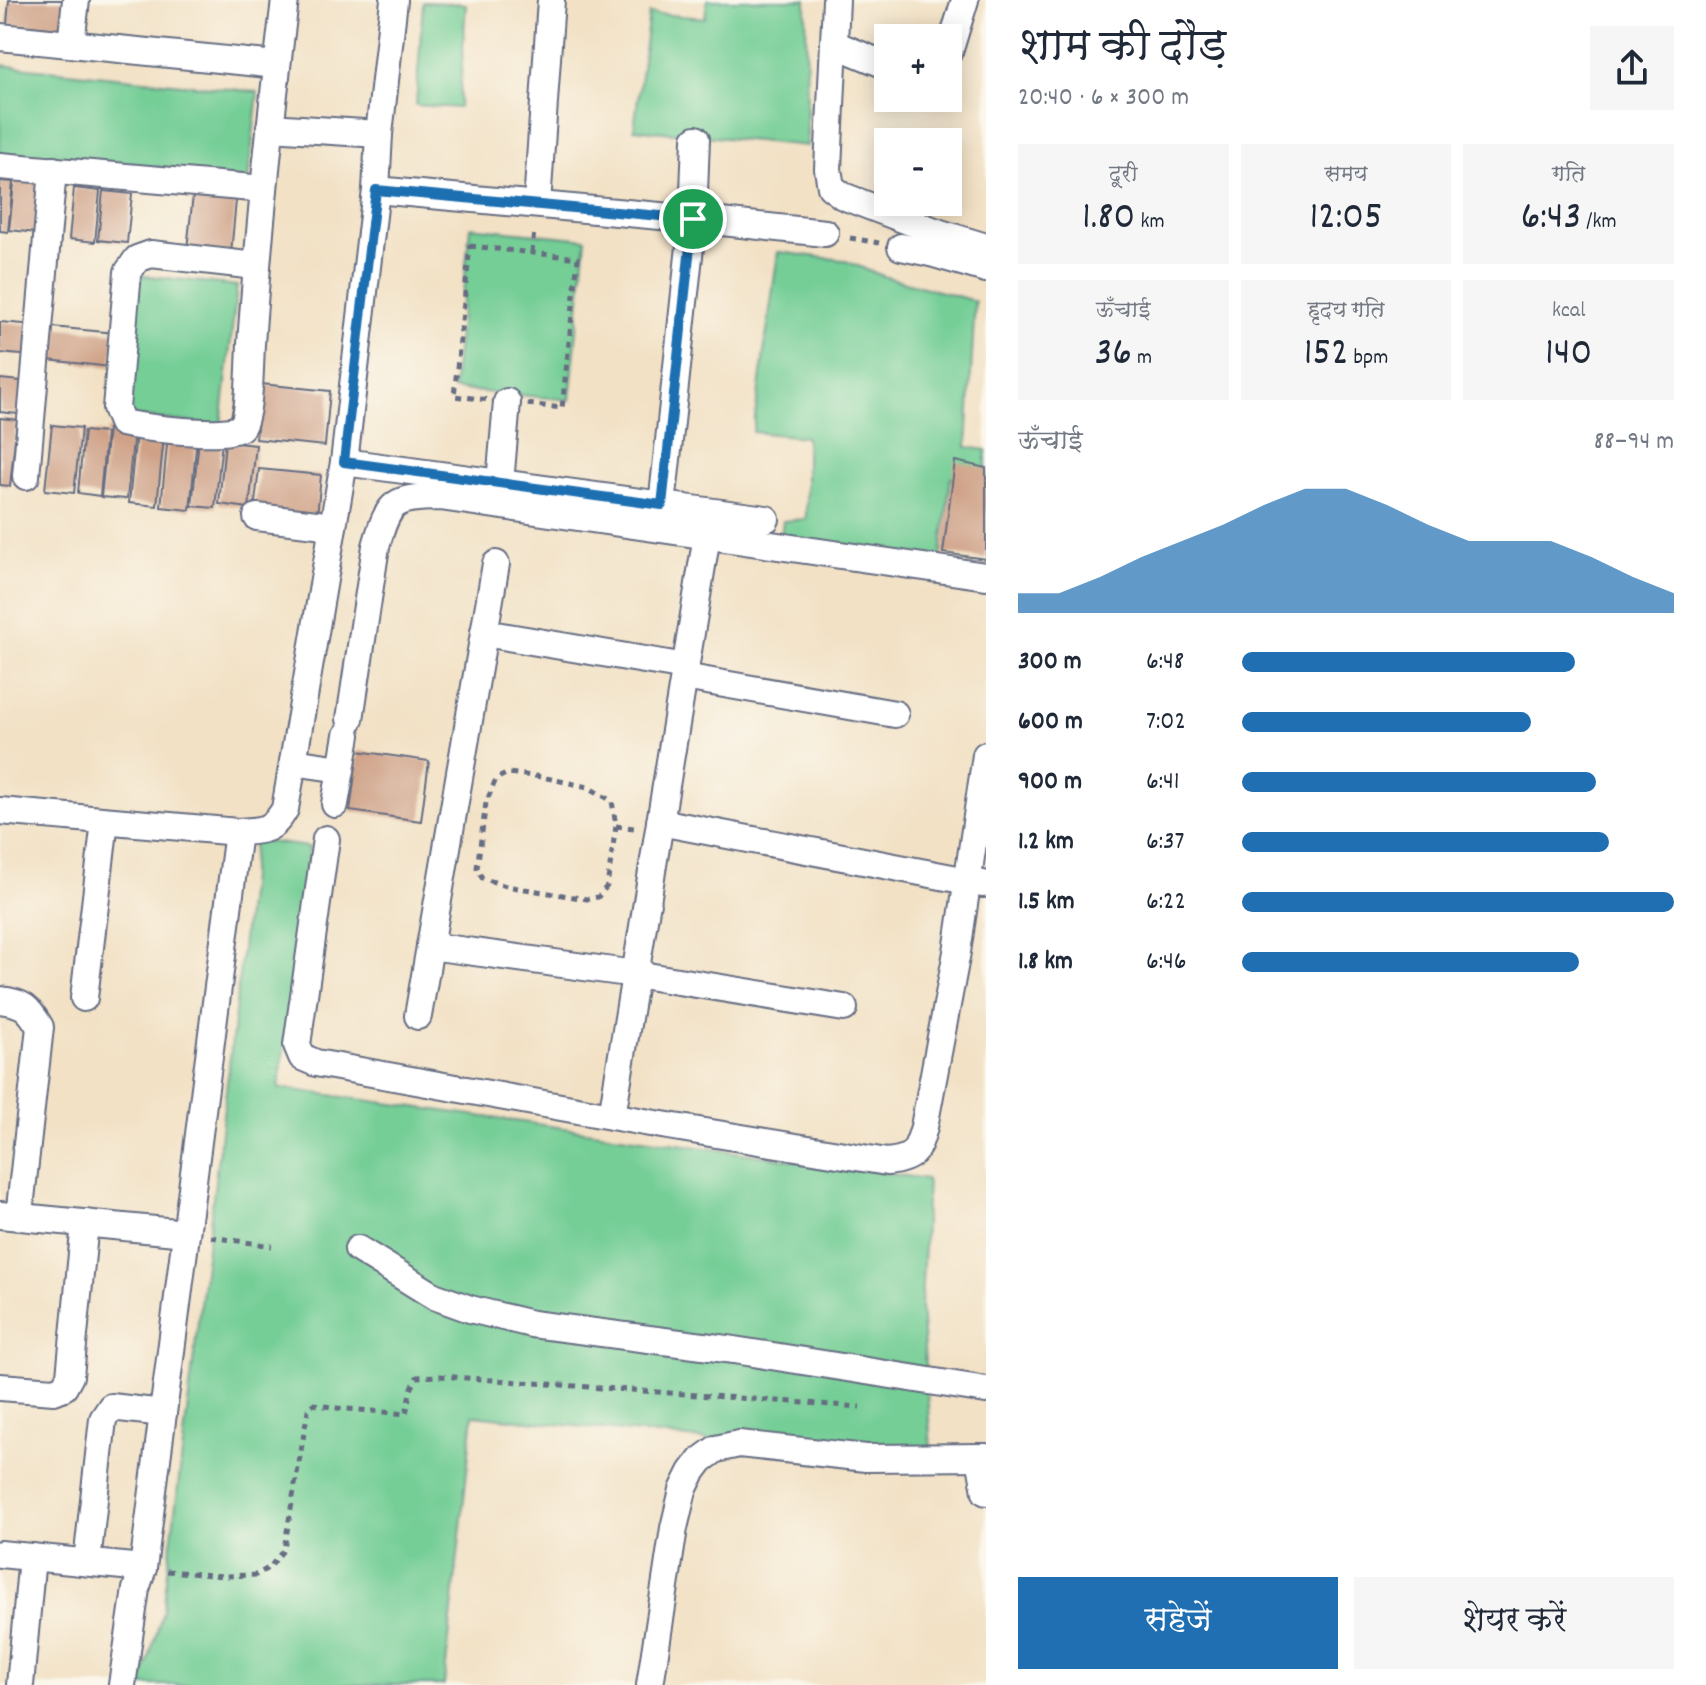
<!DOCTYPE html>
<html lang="hi">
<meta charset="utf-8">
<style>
:root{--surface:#fff;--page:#f6f6f7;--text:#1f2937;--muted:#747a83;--accent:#1f6fb2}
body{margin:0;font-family:Dekko,"Playpen Sans Deva",sans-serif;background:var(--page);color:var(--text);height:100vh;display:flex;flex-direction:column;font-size:30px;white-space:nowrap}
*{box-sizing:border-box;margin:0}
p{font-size:26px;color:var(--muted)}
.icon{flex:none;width:44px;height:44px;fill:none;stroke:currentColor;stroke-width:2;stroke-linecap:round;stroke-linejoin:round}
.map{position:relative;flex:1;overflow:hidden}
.drawer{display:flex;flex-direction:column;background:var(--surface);width:720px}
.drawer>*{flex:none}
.tools{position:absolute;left:874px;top:24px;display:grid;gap:16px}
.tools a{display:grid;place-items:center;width:88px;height:88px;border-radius:0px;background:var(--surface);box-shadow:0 4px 20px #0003;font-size:40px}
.pin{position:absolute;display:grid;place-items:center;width:68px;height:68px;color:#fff;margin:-34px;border:4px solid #fff;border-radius:50%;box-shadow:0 2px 8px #0007}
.round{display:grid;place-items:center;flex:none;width:84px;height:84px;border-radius:0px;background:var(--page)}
.head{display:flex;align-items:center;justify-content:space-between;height:136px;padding:0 32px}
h1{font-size:44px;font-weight:600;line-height:60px}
.stats{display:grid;grid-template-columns:repeat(3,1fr);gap:12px;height:136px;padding:8px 32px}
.stats div{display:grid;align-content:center;border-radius:0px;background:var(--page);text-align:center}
.stats b{font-size:40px;font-weight:600}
.stats small{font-size:22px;font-weight:400}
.stats p{font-size:22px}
.chart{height:224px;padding:16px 32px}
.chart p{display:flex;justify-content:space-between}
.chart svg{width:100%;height:144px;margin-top:8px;fill:var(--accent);opacity:.7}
.button{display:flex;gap:16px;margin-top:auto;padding:16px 32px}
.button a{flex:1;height:92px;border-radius:0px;background:var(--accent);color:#fff;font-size:32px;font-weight:600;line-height:92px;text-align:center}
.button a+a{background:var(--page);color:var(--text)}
ul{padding:0 32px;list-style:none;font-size:26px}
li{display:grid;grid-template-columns:128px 96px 1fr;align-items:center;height:60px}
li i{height:20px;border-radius:10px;background:var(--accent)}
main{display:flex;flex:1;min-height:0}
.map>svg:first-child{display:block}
</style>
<main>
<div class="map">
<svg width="986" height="1685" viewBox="0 0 986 1685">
<rect width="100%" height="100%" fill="#fbf7ec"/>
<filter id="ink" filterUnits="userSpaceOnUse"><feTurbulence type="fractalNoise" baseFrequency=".0125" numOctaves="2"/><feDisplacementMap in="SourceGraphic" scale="16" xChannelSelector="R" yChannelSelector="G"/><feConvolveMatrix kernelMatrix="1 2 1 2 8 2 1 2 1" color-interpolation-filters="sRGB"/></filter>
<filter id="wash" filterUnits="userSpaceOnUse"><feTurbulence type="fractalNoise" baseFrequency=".006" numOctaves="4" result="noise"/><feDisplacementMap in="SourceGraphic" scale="32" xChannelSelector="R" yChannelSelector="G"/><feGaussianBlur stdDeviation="1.8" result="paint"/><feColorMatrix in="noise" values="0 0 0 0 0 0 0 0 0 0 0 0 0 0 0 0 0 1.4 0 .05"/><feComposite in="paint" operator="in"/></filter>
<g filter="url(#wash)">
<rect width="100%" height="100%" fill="#f2e1c5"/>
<g fill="#74ce96" stroke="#487e7a" stroke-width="2">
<path d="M707,0H806L807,146L634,129L649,13L705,18Z"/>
<path d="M423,2L466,4L459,108L416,105Z"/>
<path d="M0,65L258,92L248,180L0,154Z"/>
<path d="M470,227L586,239L570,400L453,389Z"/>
<path d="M778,252L843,260L883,276L975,301L967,447L986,450V485L951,478L939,569L780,544L783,521L806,519V437L753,432Z"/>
<path d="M140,275L237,286L221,426L124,415Z"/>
<path d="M254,840L309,847L279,1088L927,1179L921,1306L932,1464L473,1415L444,1685H141L163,1611L231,1049Z"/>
</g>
<g id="blocks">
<g fill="#cfa288">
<path d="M9,0H73L70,30L7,24Z"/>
<path d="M15,174L43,177L37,233L9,230Z"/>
<path d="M0,181L13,182L8,232L0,231Z"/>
<path d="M194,186L237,190L231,253L187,249Z"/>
<path d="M74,188L100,191L95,242L69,239Z"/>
<path d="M103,191L132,194L127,243L98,240Z"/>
<path d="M0,322L35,325L32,356L0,353Z"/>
<path d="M52,327L115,333L111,367L48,360Z"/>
<path d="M0,379L30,382L27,415L0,412Z"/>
<path d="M261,384L330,391L325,446L256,439Z"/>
<path d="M0,418L17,420L10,486L0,485Z"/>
<path d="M52,425L81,428L74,493L45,490Z"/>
<path d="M108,429L134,431L127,499L101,497Z"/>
<path d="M84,431L106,433L100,496L78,493Z"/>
<path d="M136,432L164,435L157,506L129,503Z"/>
<path d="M168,435L197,438L190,510L161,507Z"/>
<path d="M199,439L222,441L215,508L192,506Z"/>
<path d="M225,442L256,445L249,508L219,504Z"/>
<path d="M955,461L986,468V559L943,553Z"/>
<path d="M259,469L321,475L317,517L254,511Z"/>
<path d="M358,751L429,761L421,821L350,811Z"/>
</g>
</g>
</g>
<g filter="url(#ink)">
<use href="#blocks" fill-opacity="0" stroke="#666d82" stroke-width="2"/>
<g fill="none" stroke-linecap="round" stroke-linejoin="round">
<g stroke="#666d82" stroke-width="30">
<g id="minor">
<path d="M836,0L828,169L831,187L843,196L937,232L931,253"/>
<path d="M0,37L277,65"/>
<path d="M71,44L76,0"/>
<path d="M834,44L888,66"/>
<path d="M950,49L965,0"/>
<path d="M270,127L379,134"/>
<path d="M0,166L264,189"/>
<path d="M376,190L693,219L825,233"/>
<path d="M537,204L551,0"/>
<path d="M937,232L986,247"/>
<path d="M901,247L931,253L986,269"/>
<path d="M256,266L151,254L137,259L128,272L116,408L122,423C140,427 229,439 241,427C250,418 250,360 251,344C259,229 271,114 285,0"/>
<path d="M344,462L766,519"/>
<path d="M26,476L53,170"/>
<path d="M500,483L507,402"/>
<path d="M662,505L693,219L696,139"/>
<path d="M257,517L333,526"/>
<path d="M484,633L686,667"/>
<path d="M684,677L895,714"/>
<path d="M350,719L376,546C389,500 394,498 440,497L986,576"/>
<path d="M293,762L341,769"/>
<path d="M335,804L347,735"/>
<path d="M0,811L238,832C263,830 272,832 285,809L344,462L376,190L379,134L394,0"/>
<path d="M660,822L983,884"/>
<path d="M326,839L297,1045L302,1057L316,1063L650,1123L887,1162C914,1159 917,1152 924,1127L957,952L986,755"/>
<path d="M430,946L635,974L844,1008"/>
<path d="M84,998L105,821"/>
<path d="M0,1000C24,1003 28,1007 40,1027L19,1217"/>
<path d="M418,1016L496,564"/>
<path d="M612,1116L707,535"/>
<path d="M0,1215L186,1233"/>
<path d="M358,1249L434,1296L470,1309L532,1324L734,1350L986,1390"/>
<path d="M0,1387L54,1391L64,1387L70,1376L85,1223"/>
<path d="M980,1457L986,1492"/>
<path d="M0,1554L143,1568"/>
<path d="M87,1562L103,1419L111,1407L163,1413"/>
<path d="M20,1685L32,1557"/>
<path d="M122,1685L136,1589L143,1568L238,832"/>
<path d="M650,1685L674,1528L683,1490L692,1472L701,1460L716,1449L739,1444L866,1458L986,1457"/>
</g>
</g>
<g stroke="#666d82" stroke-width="5" stroke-dasharray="6 6" stroke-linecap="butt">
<path d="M850,238L879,243"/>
<path d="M470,246L578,258L562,408L454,396Z"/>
<path d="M532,253L534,230"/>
<path d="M616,826L607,886L598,897L587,899L506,886L482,878L477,868L486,803L496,779L508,773L542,777L588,787L612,801L616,826L634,828"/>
<path d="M211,1237L272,1246"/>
<path d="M167,1571L223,1576L256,1575L270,1567L284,1549L308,1410L313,1404L337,1408L406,1414L410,1392L417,1377L440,1376L860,1407"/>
</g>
<use href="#minor" stroke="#fff" stroke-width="26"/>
</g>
</g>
<g fill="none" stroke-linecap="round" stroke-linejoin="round" filter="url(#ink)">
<g stroke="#fff" stroke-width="16">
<path id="route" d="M376,190L693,219L662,505L344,462Z"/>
</g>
<use href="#route" stroke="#1f6fb2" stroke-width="10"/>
</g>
</svg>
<div class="tools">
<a>+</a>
<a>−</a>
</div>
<div class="pin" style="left:693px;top:219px;background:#1e9e55"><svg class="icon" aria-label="arrive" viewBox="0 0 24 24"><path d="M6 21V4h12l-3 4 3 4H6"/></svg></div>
</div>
<section class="drawer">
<div class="head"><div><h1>शाम की दौड़</h1><p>20:40 · 6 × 300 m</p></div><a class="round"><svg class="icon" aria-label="share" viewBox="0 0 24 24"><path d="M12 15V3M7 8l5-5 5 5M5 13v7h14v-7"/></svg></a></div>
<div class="stats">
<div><p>दूरी</p><b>1.80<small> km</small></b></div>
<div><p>समय</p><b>12:05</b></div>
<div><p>गति</p><b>6:43<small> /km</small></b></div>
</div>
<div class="stats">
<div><p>ऊँचाई</p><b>36<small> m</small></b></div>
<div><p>हृदय गति</p><b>152<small> bpm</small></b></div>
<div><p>kcal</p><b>140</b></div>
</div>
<div class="chart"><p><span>ऊँचाई</span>88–94 m</p>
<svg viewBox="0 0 160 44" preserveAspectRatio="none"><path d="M0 44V38L10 38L20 33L30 27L40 22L50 17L60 11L70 6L80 6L90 11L100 17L110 22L120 22L130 22L140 27L150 33L160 38V44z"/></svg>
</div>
<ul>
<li><b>300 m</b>6:48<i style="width:77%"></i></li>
<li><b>600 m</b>7:02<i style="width:67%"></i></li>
<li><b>900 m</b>6:41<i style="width:82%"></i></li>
<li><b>1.2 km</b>6:37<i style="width:85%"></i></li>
<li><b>1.5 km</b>6:22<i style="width:100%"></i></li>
<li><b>1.8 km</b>6:46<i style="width:78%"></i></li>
</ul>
<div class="button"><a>सहेजें</a><a>शेयर करें</a></div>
</section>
</main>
